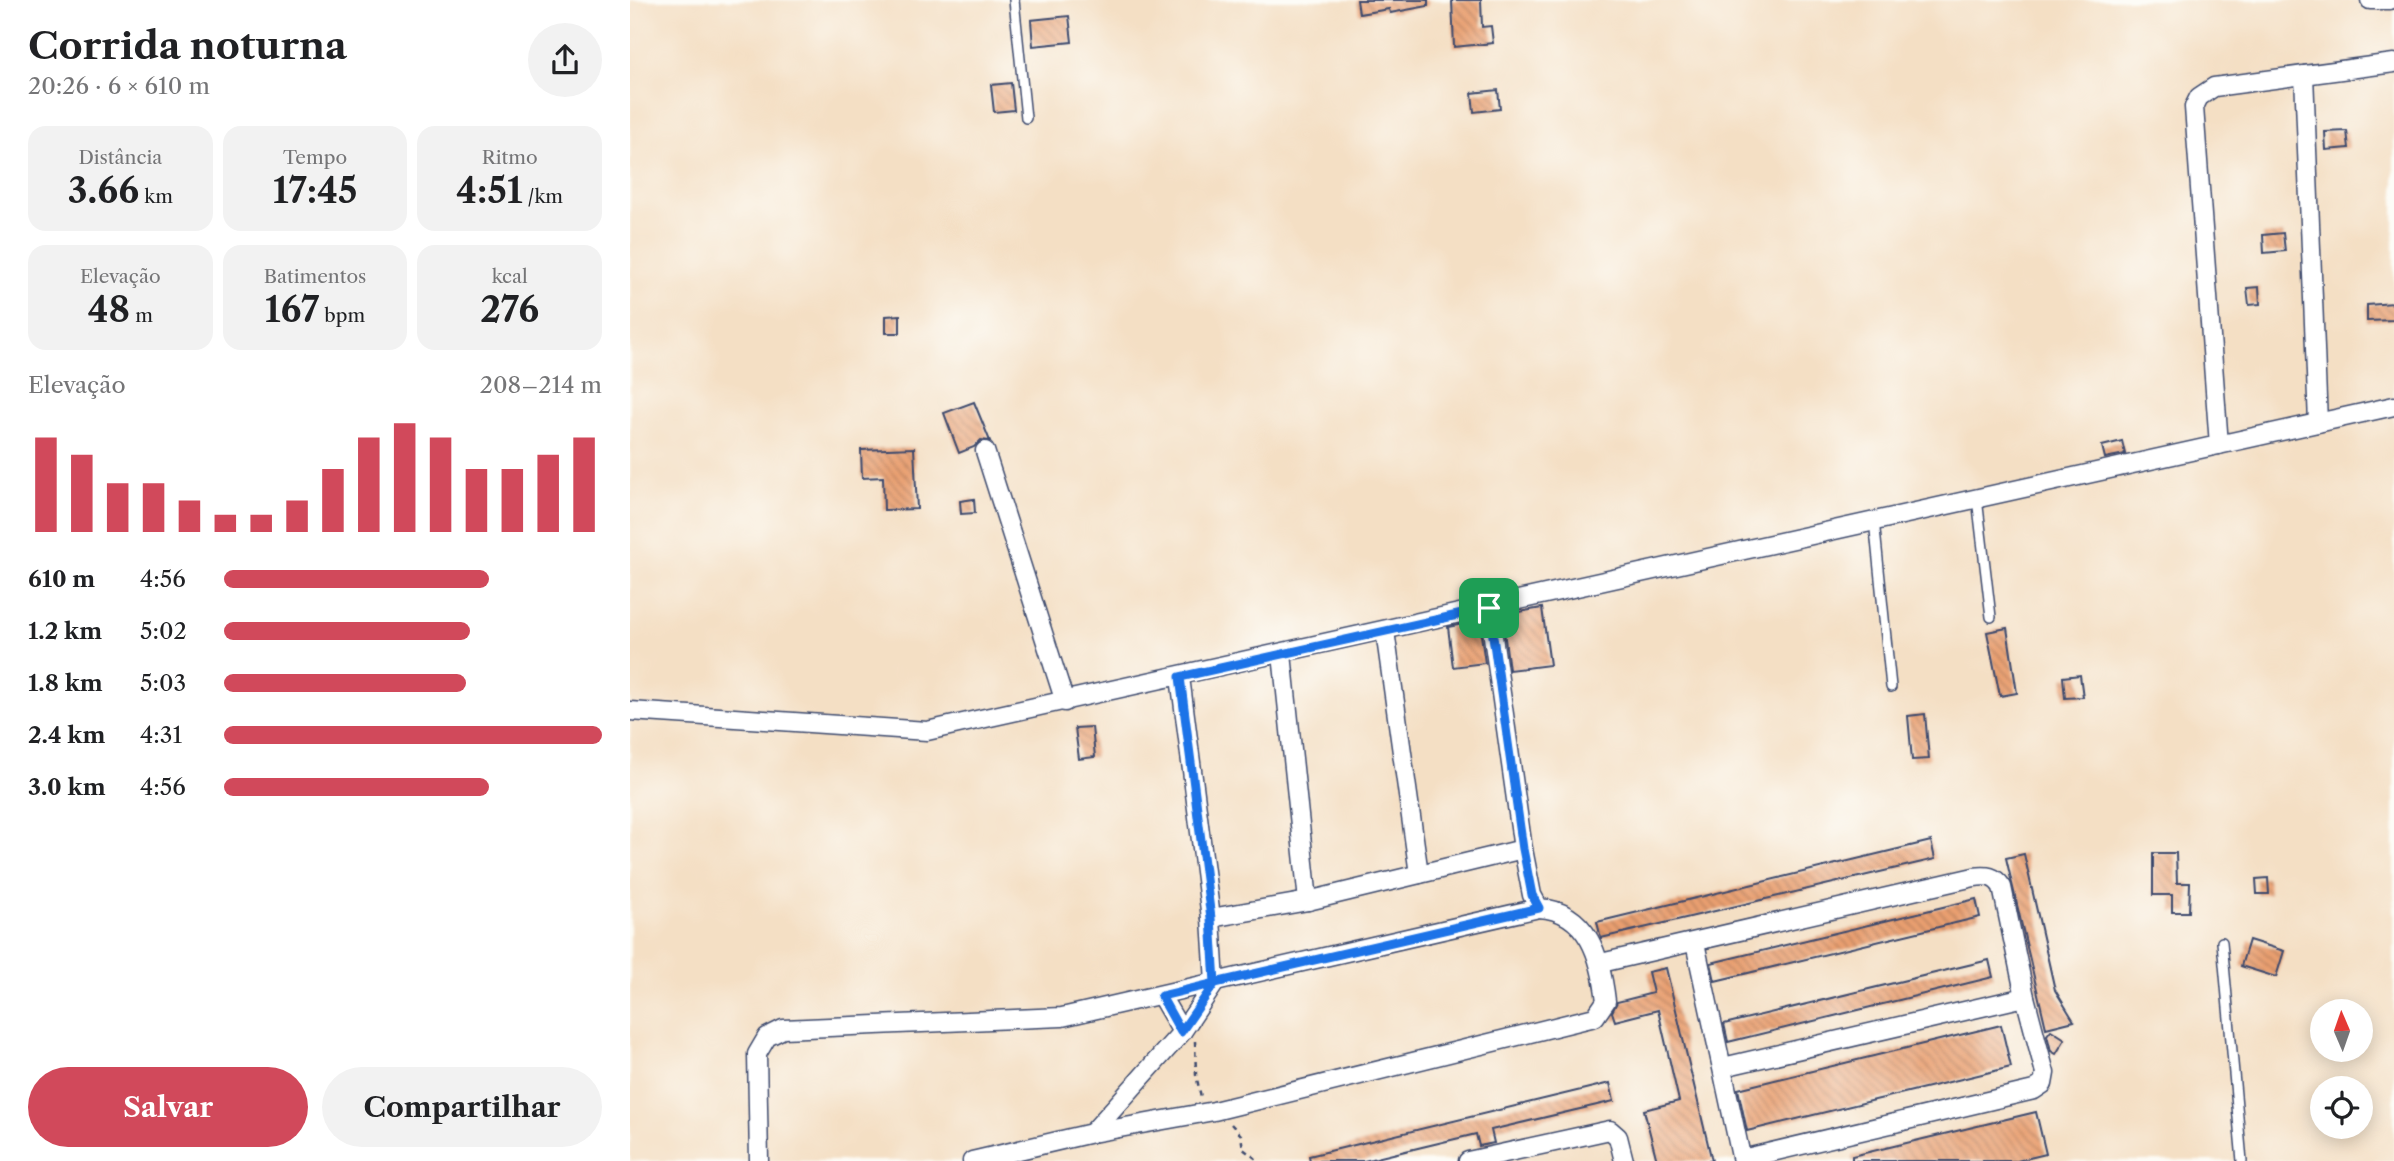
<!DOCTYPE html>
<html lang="pt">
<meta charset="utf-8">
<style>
:root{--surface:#fff;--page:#f2f2f2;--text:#202124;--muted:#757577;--accent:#d1495b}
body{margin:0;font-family:"Libre Caslon Text",serif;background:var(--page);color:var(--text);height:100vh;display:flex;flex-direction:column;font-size:26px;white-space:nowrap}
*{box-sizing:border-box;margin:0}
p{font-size:23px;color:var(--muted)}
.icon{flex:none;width:38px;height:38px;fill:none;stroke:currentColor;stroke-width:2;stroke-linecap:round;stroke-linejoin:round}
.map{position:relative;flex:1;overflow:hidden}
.details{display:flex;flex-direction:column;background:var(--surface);width:630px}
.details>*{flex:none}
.needle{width:46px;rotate:358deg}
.buttons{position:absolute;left:1680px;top:999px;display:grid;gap:14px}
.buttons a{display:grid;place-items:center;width:63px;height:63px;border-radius:50%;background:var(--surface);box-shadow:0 4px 18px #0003;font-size:35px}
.pin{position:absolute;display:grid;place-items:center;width:60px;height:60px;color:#fff;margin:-30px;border-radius:14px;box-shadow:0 4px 10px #0006}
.round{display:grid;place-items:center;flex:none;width:74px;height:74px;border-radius:37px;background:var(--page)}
.headline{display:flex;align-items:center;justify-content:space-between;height:119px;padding:0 28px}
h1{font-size:38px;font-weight:700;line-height:52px}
.stats{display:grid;grid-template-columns:repeat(3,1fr);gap:10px;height:119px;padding:7px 28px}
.stats div{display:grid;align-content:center;border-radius:18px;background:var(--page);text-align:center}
.stats b{font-size:35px;font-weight:700}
.stats small{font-size:19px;font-weight:400}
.stats p{font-size:19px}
.chart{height:196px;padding:14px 28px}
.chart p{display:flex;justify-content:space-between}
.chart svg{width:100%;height:126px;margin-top:7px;stroke:var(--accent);stroke-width:6}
.action{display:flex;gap:14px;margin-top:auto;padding:14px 28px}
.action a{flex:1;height:80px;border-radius:42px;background:var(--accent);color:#fff;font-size:28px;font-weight:700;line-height:80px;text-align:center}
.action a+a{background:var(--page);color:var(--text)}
ul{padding:0 28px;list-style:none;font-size:23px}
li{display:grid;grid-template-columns:112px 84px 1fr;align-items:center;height:52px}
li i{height:18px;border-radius:9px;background:var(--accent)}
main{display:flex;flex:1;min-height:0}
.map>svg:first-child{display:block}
</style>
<main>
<section class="details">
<div class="headline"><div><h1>Corrida noturna</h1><p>20:26 · 6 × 610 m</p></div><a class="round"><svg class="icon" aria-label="share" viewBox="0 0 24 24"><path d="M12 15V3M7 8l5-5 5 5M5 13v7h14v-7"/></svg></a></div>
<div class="stats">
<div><p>Distância</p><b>3.66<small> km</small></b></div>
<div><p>Tempo</p><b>17:45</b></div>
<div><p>Ritmo</p><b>4:51<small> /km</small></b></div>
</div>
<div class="stats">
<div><p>Elevação</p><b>48<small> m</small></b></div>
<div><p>Batimentos</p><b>167<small> bpm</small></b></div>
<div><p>kcal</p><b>276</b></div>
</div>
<div class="chart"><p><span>Elevação</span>208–214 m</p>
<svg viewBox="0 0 160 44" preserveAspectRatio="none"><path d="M5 44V11M15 44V17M25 44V27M35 44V27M45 44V33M55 44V38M65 44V38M75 44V33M85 44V22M95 44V11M105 44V6M115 44V11M125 44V22M135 44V22M145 44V17M155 44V11"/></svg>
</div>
<ul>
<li><b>610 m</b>4:56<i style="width:70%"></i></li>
<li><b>1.2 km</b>5:02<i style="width:65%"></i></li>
<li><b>1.8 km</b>5:03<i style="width:64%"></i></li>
<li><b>2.4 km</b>4:31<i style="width:100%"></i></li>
<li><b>3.0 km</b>4:56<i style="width:70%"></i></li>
</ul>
<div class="action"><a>Salvar</a><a>Compartilhar</a></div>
</section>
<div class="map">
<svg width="1764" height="1161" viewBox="0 0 1764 1161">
<defs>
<pattern id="building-back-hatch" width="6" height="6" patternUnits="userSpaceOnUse" patternTransform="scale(1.75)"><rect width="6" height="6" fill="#e99f70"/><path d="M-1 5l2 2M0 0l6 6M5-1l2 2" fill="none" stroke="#bc825f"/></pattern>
</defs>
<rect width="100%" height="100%" fill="#fdfcf7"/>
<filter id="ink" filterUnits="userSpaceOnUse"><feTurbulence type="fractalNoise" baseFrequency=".0143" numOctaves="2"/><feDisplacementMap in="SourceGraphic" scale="14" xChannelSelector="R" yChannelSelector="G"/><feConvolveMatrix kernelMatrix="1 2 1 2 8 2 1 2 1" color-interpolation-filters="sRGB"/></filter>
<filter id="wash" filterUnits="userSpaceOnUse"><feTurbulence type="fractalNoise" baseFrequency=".00686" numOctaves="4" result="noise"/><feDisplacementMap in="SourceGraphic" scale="28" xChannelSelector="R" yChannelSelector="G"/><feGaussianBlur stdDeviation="1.57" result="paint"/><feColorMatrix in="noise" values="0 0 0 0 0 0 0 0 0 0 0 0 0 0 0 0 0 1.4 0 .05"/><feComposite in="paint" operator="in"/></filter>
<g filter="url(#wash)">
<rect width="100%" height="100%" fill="#f4dfc4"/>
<g id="blocks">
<g fill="url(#building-back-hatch)">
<path d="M727,0H798V6L760,13L759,9L729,14Z"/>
<path d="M822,0H851L852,27L861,26L863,43L824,47Z"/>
<path d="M439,16L442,42L403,46L401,20Z"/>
<path d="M381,83L384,110L364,112L361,85Z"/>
<path d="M868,90L870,109L844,112L842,93Z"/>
<path d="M1717,131L1719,148L1696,150L1695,132Z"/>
<path d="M1653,233L1655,251L1634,253L1633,235Z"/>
<path d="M1629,287L1630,304L1619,305L1617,288Z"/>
<path d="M1764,303V320L1737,321V305Z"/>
<path d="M270,315V333H256V316Z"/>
<path d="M344,402L360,441L351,440L344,447L329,453L314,413Z"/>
<path d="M1492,441L1495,454L1475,458L1472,446Z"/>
<path d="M284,448L287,509L254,510L253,477L232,478L231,450Z"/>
<path d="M344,499L345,513L331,514L330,501Z"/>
<path d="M912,608L920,665L879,670L872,615Z"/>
<path d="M849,621L855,663L823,667L818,627Z"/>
<path d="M1377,628L1387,693L1370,696L1357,632Z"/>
<path d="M1450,675L1453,697L1435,698L1433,677Z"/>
<path d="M1295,714L1299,759L1282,760L1278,716Z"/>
<path d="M462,727L465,757L449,759L445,728Z"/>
<path d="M1301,841L1305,859L971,938L967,922Z"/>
<path d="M1523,853H1546L1547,883H1560L1559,912H1542V895H1523Z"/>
<path d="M1394,854L1425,990L1444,1021L1416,1028L1376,858Z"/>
<path d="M1638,878L1639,894H1627L1626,879Z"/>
<path d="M1346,899L1350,917L1085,981L1081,963Z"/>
<path d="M1619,940L1654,951L1646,977L1611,966Z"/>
<path d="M1359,960L1363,977L1098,1042L1094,1024Z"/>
<path d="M1036,968L1052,1035L1082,1161H1027L1014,1110L1049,1101L1028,1010L985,1021L982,1012L987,1002L1023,993L1018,972Z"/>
<path d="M1371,1025L1381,1067L1117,1131L1108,1089Z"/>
<path d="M1421,1030L1435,1039L1426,1054L1421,1051L1417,1035Z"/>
<path d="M980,1083L984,1101L861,1130L864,1143L849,1146L846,1134L734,1161H680L679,1156Z"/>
<path d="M1406,1112L1416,1154L1387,1161H1222V1156Z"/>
</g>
</g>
</g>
<g filter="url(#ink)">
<use href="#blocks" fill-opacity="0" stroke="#3c496d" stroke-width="2"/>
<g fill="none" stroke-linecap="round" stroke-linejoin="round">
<g stroke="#3c496d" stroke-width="12">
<g id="service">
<path d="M384,0L396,118"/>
<path d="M1347,498L1361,617"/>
<path d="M1244,520L1261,687"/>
<path d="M1592,942L1612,1161"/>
</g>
</g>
<g stroke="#3c496d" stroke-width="21">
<g id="minor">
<path d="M1740,0H1760"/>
<path d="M1674,75L1688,423"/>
<path d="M1589,445L1564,107L1569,97L1584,87L1764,63"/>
<path d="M355,451L435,702"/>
<path d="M755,631L789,874"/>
<path d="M652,654L678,901"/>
<path d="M550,677L581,918L678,901L893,849L859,608"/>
<path d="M0,711L297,731L1764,406"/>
<path d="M1065,943L1112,1161"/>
<path d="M971,963L1344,877C1357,875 1365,876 1372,887L1395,997L1415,1073L1413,1084L1404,1090L1112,1159"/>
<path d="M531,996L552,1032"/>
<path d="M1093,1067L1395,997"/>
<path d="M462,1133L552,1032L585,983L581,918"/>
<path d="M129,1161L127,1054L137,1037L153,1029L432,1017L909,908"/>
<path d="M342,1161L462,1133L584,1111L965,1017L976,1001C971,959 959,911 909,908L902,895L893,849"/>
<path d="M838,1161L980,1130L988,1137L994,1161"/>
</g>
</g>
<g stroke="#3c496d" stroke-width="2.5" stroke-dasharray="5 5" stroke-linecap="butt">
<path d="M565,1041L566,1075L571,1097"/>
<path d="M601,1124L611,1135L613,1149L629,1161"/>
</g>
<use href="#service" stroke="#fff" stroke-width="9"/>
<use href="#minor" stroke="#fff" stroke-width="18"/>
</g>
</g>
<g fill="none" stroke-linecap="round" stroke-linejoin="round" filter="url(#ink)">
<g stroke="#fff" stroke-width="14">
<path id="route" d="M859,608L550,677L581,918L585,983L531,996L551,1032L585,983L909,908L902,895L893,849L859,608"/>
</g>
<use href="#route" stroke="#1a73e8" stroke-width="9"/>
</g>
</svg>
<div class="buttons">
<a><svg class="needle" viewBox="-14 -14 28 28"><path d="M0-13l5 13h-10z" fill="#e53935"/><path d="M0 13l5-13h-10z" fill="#757577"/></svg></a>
<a><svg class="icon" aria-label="locate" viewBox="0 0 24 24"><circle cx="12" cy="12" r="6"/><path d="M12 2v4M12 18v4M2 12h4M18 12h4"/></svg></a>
</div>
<div class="pin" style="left:859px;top:608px;background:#1e9e55"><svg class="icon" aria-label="arrive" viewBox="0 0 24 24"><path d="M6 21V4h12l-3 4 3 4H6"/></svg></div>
</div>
</main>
